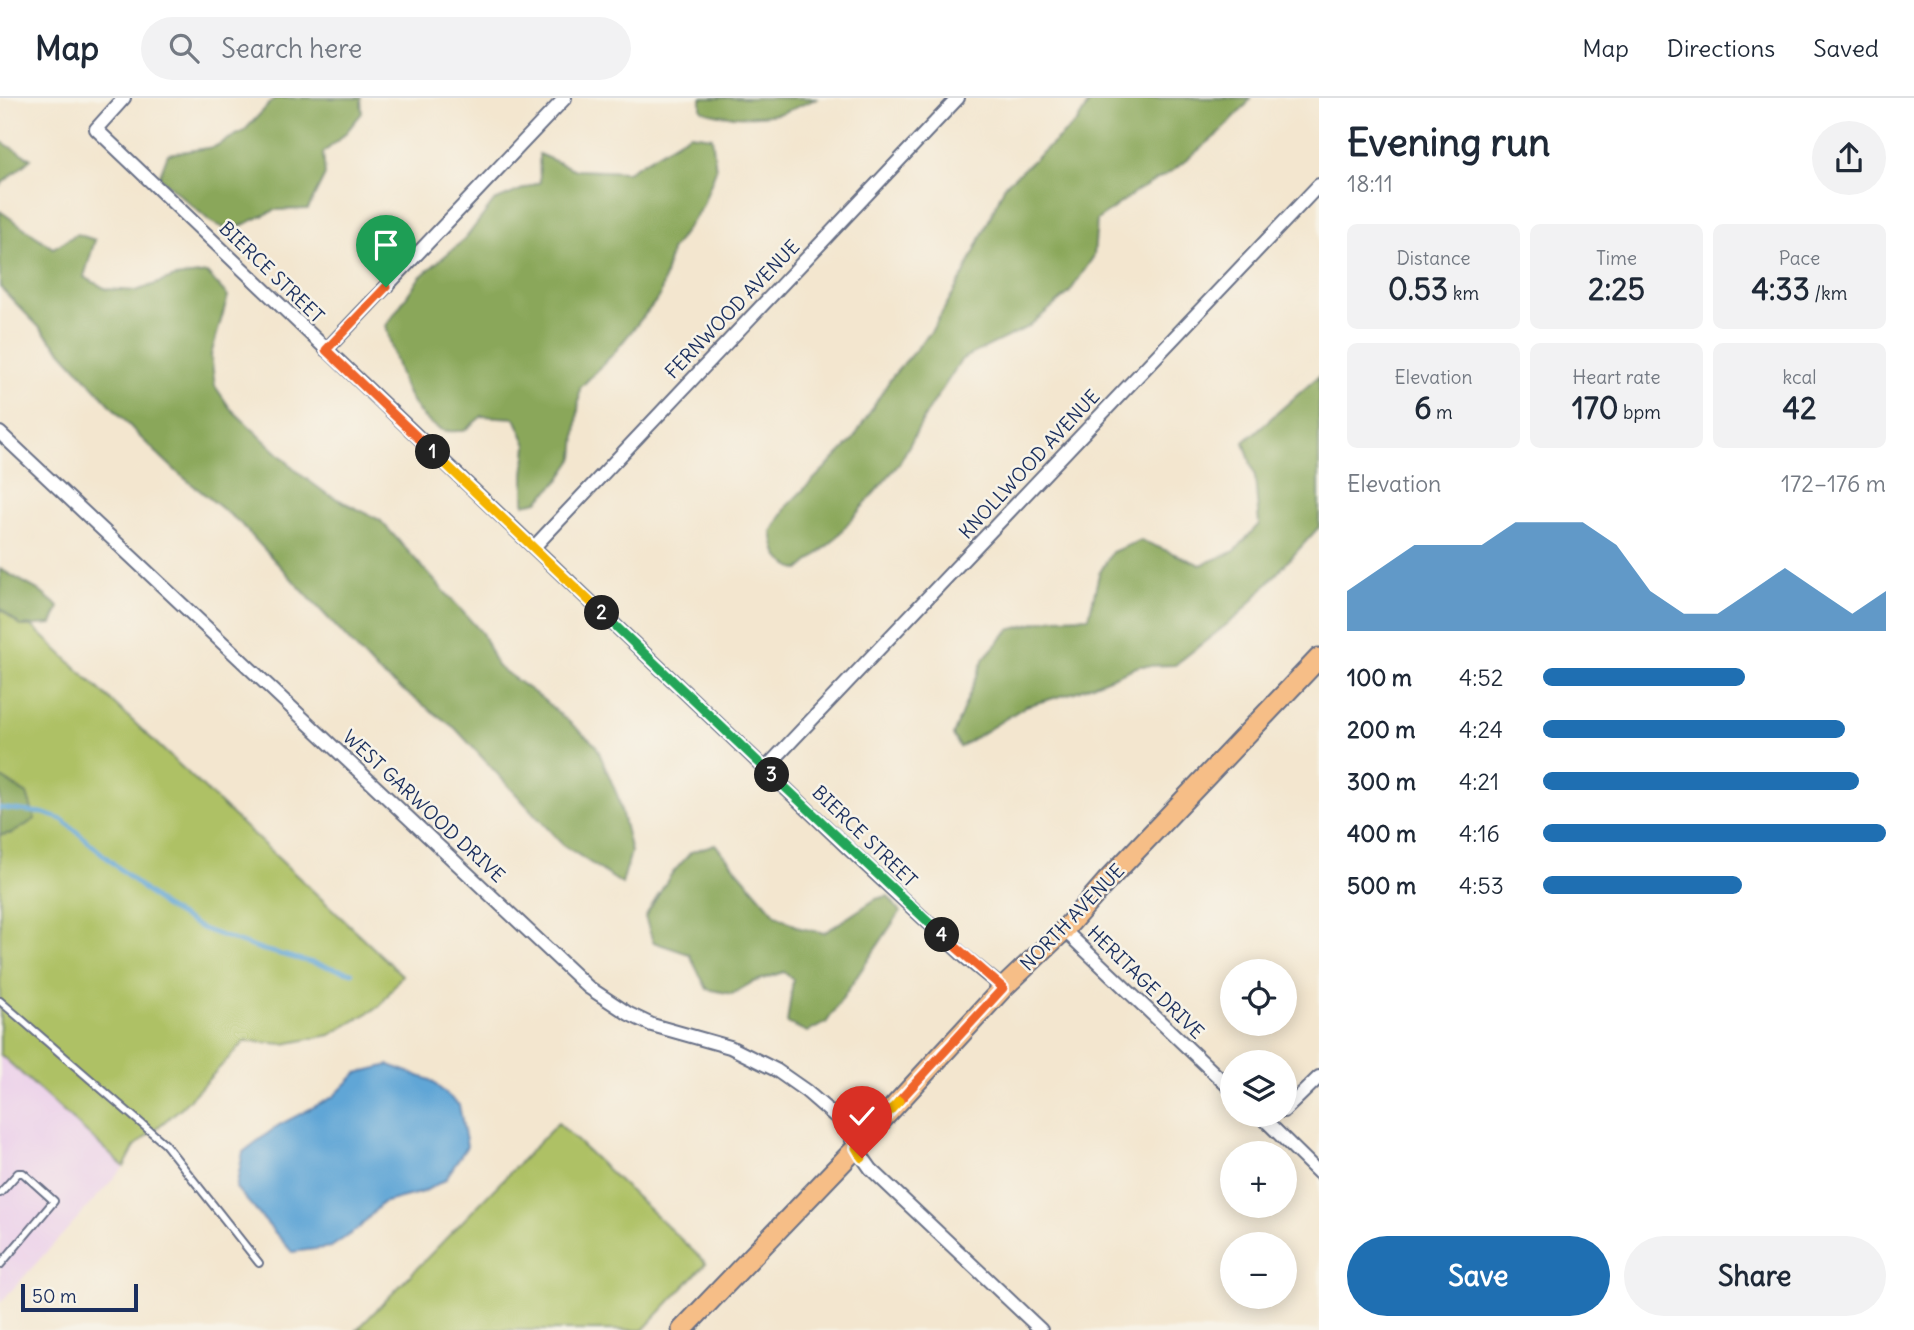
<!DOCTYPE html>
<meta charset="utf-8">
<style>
:root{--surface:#fff;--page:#f2f2f3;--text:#1f2937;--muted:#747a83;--line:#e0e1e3;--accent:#1f6fb2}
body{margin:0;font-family:Delius,sans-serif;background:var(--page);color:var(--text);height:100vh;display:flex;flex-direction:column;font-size:26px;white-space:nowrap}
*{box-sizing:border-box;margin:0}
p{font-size:23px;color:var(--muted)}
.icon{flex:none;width:38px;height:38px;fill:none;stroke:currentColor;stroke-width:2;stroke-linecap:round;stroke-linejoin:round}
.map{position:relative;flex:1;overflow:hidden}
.details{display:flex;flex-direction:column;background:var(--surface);width:595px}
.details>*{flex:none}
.controls{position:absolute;left:1220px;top:861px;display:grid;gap:14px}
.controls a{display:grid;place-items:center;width:77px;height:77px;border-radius:50%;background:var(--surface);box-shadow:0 4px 18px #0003;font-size:35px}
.scale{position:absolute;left:21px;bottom:18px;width:117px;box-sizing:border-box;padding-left:7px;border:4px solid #1b2f5e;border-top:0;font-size:19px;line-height:24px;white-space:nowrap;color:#1b2f5e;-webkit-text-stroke:5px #f7f3e8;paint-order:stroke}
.pin{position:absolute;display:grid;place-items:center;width:60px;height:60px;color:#fff;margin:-72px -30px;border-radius:50% 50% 50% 0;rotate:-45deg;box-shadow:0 0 7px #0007}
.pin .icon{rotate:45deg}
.km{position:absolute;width:35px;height:35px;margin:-18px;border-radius:50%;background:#222;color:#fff;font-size:19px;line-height:35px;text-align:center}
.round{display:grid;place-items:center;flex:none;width:74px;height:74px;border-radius:37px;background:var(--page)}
.overview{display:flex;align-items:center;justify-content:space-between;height:119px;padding:0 28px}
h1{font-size:38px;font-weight:700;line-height:52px}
.stats{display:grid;grid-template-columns:repeat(3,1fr);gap:10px;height:119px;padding:7px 28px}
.stats div{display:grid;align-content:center;border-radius:10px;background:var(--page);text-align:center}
.stats b{font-size:30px;font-weight:700}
.stats small{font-size:19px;font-weight:400}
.stats p{font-size:19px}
.chart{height:196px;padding:14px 28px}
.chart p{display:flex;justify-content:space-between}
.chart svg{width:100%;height:126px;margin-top:7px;fill:var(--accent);opacity:.7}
.button{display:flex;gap:14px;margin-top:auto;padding:14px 28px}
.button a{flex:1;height:80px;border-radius:42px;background:var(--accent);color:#fff;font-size:28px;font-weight:700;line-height:80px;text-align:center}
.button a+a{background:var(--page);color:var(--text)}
ul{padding:0 28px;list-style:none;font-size:23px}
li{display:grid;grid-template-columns:112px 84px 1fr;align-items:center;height:52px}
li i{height:18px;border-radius:9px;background:var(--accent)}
header{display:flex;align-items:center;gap:42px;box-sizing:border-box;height:98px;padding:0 35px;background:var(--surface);border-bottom:2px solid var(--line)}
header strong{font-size:33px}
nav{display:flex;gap:38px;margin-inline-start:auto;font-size:24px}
.search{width:490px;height:63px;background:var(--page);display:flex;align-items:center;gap:18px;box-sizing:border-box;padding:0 24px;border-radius:38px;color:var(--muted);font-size:26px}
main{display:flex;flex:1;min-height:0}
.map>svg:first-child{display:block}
</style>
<header>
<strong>Map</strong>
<div class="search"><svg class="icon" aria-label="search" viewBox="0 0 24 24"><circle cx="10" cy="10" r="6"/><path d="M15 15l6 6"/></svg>Search here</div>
<nav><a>Map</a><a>Directions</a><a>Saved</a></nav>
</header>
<main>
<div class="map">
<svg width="1319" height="1232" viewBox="0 0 1319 1232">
<rect width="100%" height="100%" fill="#f7f3e8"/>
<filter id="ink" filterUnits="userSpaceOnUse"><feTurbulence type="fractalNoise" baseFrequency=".0143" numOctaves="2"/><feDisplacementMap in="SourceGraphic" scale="14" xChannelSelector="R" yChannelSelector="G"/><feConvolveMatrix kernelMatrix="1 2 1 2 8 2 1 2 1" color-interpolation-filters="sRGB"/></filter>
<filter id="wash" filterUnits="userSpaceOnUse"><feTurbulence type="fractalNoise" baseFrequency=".00686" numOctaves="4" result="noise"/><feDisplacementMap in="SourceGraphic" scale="28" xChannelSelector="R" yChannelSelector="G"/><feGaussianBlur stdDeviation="1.57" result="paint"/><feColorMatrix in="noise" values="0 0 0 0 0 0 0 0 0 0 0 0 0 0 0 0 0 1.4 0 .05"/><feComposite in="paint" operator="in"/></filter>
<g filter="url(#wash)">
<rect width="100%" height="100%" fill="#f3e6cf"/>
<path fill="#ecd1ea" d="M0,956L124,1069L0,1205Z"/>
<g fill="#aec165" stroke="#647862" stroke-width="2">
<path d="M0,510L21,528H32L402,877L380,908L330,937L284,946L245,943L182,1009L135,1048L124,1069L0,956V737L13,735L27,696L0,679Z"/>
<path d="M558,1025L706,1165L643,1232H357Z"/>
</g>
<g fill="#8aa75a" stroke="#526b5c" stroke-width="2">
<path d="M275,0H361L362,15L344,37L323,55L325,77L308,111L275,112L230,133L211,124L159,79L168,56L214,49L244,33Z"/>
<path d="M701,0H818C805,5 790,13 777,16C759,19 715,21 701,11Z"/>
<path d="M1092,0H1250L1247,6L1217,37L1174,72L1137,93L1097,122L1094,158L1069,195L1028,229L962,261L928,313L899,366L833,443L799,472C776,463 776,457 772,434L787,408L852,343L891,280L931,234L964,176L1005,87L1077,24Z"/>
<path d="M690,36L712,39L716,72L702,109L671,153L660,198L613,256L580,290L574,360L559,382L538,403L524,406V376L527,347L515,320L482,318L464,333C457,333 448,334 442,332C406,317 395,262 386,228L420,179L465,141L494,103L540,84L539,56L576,72L627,74Z"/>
<path d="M0,43L31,61L0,87Z"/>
<path d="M0,113L53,150L77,136L95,142L84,179L106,191L136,193L175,179L207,175L228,198L211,257L215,288L230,310L301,377L327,396L380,422L482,535L497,568L540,599L596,647L618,699L631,754L622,786L562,746L455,630L378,574L239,424L178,375L140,339L39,229L0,189Z"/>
<path d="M1319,278V429L1240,516L1175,567L1139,568L1075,594L1026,608L960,649L953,637L984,560L1009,532L1054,520L1089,519L1099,476L1112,454L1141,442L1201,467L1235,453L1259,426L1255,379L1244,344Z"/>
<path d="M0,471L38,492L59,509L52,526L21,528L0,510Z"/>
<path d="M0,679L27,696L35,721L13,735L0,737Z"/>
<path d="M715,746L776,817L800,830L824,835L876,801L888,798L900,814L826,925L807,934L787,925L793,882L784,874L753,884L732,896L707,891L689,856L653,844L645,819L670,778L691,754Z"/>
</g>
<path fill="#60a6d6" stroke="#3e6a9a" stroke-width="2" d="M389,967L430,982L459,1007L467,1048L445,1082L423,1094L382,1105L359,1130L331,1149L292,1154L236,1090L243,1054L279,1027L333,999L357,975Z"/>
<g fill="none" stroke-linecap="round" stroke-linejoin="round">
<path stroke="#60a6d6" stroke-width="4.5" d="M0,710L43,715L63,722L163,808L203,831L256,850L352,875"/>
</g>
</g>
<g filter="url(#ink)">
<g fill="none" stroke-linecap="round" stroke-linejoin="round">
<g stroke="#676f86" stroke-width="10">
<g id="lane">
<path d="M0,903L165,1046L259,1165"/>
<path d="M0,1095L18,1075H23L54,1103L0,1167"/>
</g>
</g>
<g stroke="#676f86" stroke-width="16">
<g id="street">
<path d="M124,0L96,31L848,750L964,858L1003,890"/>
<path d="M326,252L565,0"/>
<path d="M0,335L588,889L629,916L652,927L730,949L776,972L806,993L844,1026L856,1050L871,1071L1041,1232"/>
<path d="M534,449L958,0"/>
<path d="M765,671L1319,87"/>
<path d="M1064,832L1232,992"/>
<path d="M1284,1013L1319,979"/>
<path d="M1260,1017L1319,1075"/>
</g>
</g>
<g stroke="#676f86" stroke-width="23">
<path id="primary" d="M682,1232L856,1050L1003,890L1064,832L1106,784L1319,560"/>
</g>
<use href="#lane" stroke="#fff" stroke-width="6"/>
<use href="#street" stroke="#fff" stroke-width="12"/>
<use href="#primary" stroke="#f6be87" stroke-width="19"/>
</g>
</g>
<g fill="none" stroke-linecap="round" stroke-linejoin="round" filter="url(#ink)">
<g stroke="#fff" stroke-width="14">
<path id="split-1" d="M386,189L326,252L433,354"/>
</g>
<g stroke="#fff" stroke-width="14">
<path id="split-2" d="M433,354L602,515"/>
</g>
<g stroke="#fff" stroke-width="14">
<path id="split-3" d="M602,515L772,677"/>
</g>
<g stroke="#fff" stroke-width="14">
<path id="split-4" d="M772,677L942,837"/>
</g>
<g stroke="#fff" stroke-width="14">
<path id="split-5" d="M899,1003L1003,890L942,837"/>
</g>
<g stroke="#fff" stroke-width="14">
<path id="split-6" d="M862,1060L856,1050L899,1003"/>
</g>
<use href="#split-1" stroke="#f0652b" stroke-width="9"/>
<use href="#split-2" stroke="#f5b400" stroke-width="9"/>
<use href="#split-3" stroke="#22a559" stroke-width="9"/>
<use href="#split-4" stroke="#22a559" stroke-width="9"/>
<use href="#split-5" stroke="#f0652b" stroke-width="9"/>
<use href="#split-6" stroke="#f5b400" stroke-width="9"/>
</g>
<g text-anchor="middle" stroke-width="5" stroke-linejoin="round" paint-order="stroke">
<g font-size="19" fill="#1b2f5e" stroke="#f7f3e8">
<text transform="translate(272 174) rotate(44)" y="7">BIERCE STREET</text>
<text transform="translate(732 211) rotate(-46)" y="7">FERNWOOD AVENUE</text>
<text transform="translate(1029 366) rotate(-47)" y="7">KNOLLWOOD AVENUE</text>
<text transform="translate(424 708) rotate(43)" y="7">WEST GARWOOD DRIVE</text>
<text transform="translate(865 738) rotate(44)" y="7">BIERCE STREET</text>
<text transform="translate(1072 819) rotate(-46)" y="7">NORTH AVENUE</text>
<text transform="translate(1146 884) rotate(44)" y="7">HERITAGE DRIVE</text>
</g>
</g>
</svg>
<div class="controls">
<a><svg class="icon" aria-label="locate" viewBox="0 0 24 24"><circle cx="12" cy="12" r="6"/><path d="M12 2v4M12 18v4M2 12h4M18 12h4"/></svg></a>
<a><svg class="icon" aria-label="layers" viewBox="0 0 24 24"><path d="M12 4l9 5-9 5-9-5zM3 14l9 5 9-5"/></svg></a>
<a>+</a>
<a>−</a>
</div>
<div class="scale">50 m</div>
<div class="pin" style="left:386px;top:189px;background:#1e9e55"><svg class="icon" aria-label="arrive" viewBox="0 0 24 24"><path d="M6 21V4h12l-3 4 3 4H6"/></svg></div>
<div class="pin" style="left:862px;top:1060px;background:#d93025"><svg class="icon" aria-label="check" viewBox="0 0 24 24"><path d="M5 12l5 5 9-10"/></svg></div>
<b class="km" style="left:433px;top:354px">1</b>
<b class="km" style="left:602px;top:515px">2</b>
<b class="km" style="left:772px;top:677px">3</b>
<b class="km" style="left:942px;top:837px">4</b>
</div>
<section class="details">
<div class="overview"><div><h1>Evening run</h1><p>18:11</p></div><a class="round"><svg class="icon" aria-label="share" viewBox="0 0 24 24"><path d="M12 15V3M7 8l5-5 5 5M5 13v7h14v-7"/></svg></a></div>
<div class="stats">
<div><p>Distance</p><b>0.53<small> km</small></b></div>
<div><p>Time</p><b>2:25</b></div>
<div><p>Pace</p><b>4:33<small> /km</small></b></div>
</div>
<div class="stats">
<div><p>Elevation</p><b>6<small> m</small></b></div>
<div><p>Heart rate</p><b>170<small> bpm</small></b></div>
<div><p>kcal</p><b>42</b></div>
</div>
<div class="chart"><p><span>Elevation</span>172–176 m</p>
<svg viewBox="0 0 160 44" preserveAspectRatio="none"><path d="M0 44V30L10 22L20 14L30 14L40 14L50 6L60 6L70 6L80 14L90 30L100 38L110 38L120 30L130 22L140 30L150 38L160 30V44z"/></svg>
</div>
<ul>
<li><b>100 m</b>4:52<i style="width:59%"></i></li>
<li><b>200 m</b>4:24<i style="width:88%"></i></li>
<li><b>300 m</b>4:21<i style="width:92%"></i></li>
<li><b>400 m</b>4:16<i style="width:100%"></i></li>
<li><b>500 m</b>4:53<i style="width:58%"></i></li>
</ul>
<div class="button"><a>Save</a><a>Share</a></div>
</section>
</main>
